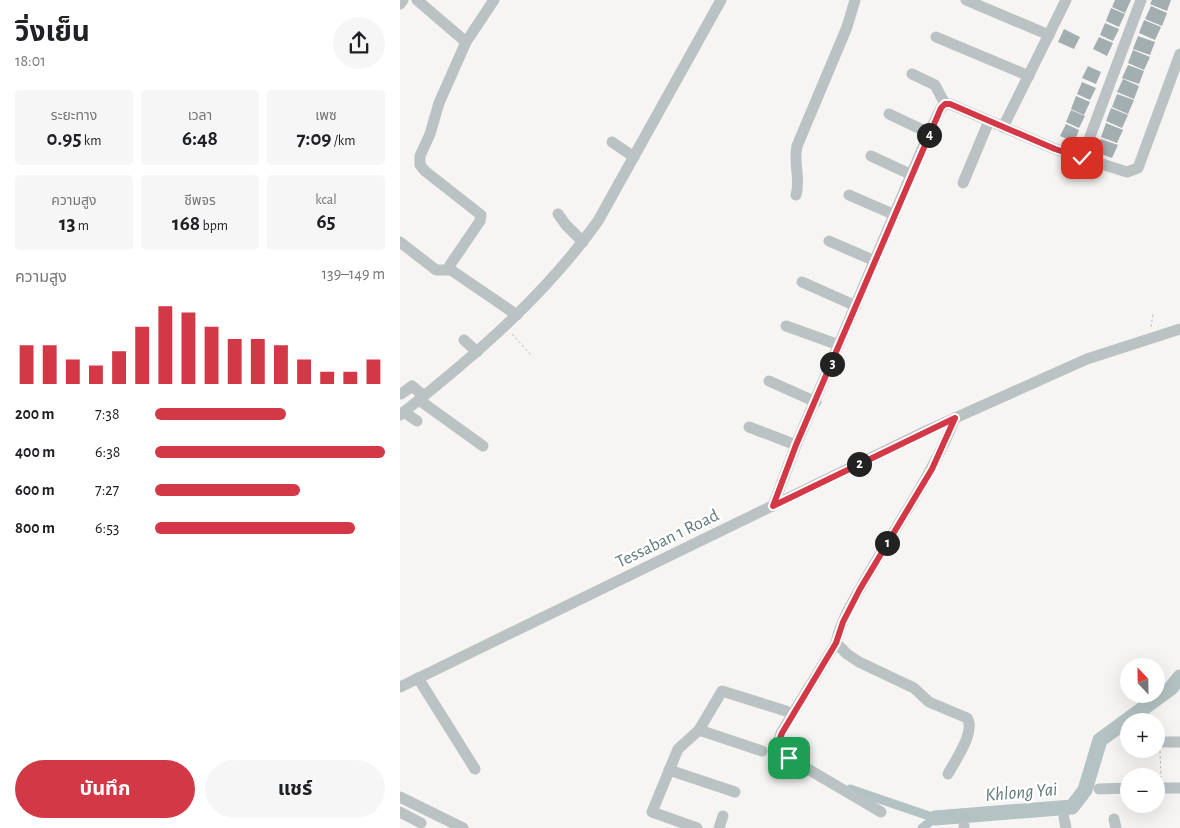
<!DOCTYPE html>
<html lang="th">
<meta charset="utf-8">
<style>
:root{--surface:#fff;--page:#f6f6f6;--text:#202124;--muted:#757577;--accent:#d23846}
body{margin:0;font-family:"Alegreya Sans","Noto Sans Thai",sans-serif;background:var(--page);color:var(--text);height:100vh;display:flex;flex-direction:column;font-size:19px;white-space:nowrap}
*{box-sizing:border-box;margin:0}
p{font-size:16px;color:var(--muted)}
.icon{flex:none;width:28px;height:28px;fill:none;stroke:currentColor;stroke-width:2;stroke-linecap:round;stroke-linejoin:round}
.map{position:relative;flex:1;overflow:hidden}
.side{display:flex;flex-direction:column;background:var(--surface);width:400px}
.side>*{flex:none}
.needle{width:32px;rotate:338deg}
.tools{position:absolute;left:720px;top:658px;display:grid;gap:10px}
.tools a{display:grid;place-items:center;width:45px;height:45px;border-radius:50%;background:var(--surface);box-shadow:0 5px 20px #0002;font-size:25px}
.pin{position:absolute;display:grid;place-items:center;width:42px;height:42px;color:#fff;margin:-21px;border-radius:10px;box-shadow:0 2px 8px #0006}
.km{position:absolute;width:25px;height:25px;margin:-12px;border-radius:50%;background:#222;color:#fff;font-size:14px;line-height:25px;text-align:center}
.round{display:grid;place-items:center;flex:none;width:52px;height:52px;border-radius:26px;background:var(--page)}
.headline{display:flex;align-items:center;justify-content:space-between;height:85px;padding:0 15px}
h1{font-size:28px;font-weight:700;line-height:38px}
.metrics{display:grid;grid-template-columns:repeat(3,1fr);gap:8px;height:85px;padding:5px 15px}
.metrics div{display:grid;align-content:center;border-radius:5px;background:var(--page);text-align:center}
.metrics b{font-size:21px;font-weight:700}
.metrics small{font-size:14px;font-weight:400}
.metrics p{font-size:14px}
.chart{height:140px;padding:10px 15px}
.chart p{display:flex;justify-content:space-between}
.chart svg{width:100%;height:90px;margin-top:5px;stroke:var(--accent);stroke-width:6}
.button{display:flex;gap:10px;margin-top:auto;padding:10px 15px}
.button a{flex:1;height:58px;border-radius:30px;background:var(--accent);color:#fff;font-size:20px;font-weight:700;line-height:58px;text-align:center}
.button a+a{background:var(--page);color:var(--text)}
ul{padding:0 15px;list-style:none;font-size:16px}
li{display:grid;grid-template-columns:80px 60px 1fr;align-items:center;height:38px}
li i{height:12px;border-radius:6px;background:var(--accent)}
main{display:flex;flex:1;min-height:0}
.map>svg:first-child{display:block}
</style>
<main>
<section class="side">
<div class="headline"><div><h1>วิ่งเย็น</h1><p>18:01</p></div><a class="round"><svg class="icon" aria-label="share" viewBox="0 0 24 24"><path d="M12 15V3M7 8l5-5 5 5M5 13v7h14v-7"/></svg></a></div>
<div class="metrics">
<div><p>ระยะทาง</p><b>0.95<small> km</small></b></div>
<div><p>เวลา</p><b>6:48</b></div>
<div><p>เพซ</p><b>7:09<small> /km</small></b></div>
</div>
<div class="metrics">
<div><p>ความสูง</p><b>13<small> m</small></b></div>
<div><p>ชีพจร</p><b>168<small> bpm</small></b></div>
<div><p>kcal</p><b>65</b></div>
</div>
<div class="chart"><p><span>ความสูง</span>139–149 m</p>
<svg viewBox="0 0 160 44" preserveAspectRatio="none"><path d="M5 44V25M15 44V25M25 44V32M35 44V35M45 44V28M55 44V16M65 44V6M75 44V9M85 44V16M95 44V22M105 44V22M115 44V25M125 44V32M135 44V38M145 44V38M155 44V32"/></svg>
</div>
<ul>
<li><b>200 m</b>7:38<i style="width:57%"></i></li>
<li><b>400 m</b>6:38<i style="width:100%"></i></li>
<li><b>600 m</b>7:27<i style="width:63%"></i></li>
<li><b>800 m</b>6:53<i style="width:87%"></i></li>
</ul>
<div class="button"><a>บันทึก</a><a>แชร์</a></div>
</section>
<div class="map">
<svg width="780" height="828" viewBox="0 0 780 828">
<rect width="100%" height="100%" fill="#f6f5f3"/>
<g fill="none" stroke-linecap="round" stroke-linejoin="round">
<g stroke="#b3c2c2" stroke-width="9">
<path d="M450,789L535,818"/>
<path d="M522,828L535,818"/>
</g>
<path stroke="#b3c2c2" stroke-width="15" d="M535,818L672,807L685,790L700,740L771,688L780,677"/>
</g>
<g fill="#a3aeb0">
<path d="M715,0H731L725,13L712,7Z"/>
<path d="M752,0H771L767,11L750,4Z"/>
<path d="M751,6L767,13L762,26L745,19Z"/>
<path d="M711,8L725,14L719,27L706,21Z"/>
<path d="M744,20L761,27L755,40L739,33Z"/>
<path d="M705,23L719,29L713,41L700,35Z"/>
<path d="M664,29L680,37L674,49L658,42Z"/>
<path d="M738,36L755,42L750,55L733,49Z"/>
<path d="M699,37L713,43L707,56L693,49Z"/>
<path d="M733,50L750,57L744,70L728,63Z"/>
<path d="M728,65L744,71L739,84L722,78Z"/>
<path d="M688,66L701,72L696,84L682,78Z"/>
<path d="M723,79L739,86L734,99L717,92Z"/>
<path d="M682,82L696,88L690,100L677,94Z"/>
<path d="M717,94L734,100L728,114L712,107Z"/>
<path d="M676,96L690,102L684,115L671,109Z"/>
<path d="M711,108L728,115L722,128L706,121Z"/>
<path d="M671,110L685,116L679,128L666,122Z"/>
<path d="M706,123L723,130L717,143L701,137Z"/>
<path d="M666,124L679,130L674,142L660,136Z"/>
<path d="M701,139L718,145L712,158L696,152Z"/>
</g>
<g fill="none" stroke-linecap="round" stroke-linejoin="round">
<g stroke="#b6bbbc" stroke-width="1" stroke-dasharray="2.5 2.5" stroke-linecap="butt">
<path d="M751,327L753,314"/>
<path d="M112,334L131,355"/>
<path d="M760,751L761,777"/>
</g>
<g stroke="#bbc2c3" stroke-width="11">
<path d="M17,0L66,42"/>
<path d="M94,0L66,42L39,103L30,134L20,156V165L25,171L81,215L80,221L50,265L51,270L117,315"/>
<path d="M566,0L649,35"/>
<path d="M0,4L3,0"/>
<path d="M536,37L629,76"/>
<path d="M512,74L535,85L545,104"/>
<path d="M545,104H550L655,149L727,172L738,168L780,54"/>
<path d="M489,114L529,133"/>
<path d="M603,127L666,0"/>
<path d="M212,142L234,157"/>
<path d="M471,156L512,175"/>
<path d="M682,158L741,0"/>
<path d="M563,183L589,121"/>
<path d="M396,195C401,178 393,164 397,146L447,27L455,0"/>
<path d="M449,195L495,215"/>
<path d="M158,214L166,225L183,242"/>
<path d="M429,241L475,261"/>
<path d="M0,242L36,270H51"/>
<path d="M402,282L456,306"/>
<path d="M386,326L439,345"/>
<path d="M64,340L77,352"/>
<path d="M369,381L416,402"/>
<path d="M1,394L12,386L24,396"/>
<path d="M19,400L83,446"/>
<path d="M4,412L17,421"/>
<path d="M0,415C72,358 144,297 198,221L321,0"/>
<path d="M349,427L396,445"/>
<path d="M373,506L396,445L529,133L541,108L545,104"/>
<path d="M436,643L381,733C378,743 377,747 384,755L481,812"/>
<path d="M18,678L75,769"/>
<path d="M0,687L526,431L687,359L780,329"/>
<path d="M299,730L362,751"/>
<path d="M764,742H780"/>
<path d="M269,770L335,792"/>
<path d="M548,774C555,761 576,731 567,718L529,702L514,688L459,662L447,654L436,643C441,619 456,596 468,575C498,523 533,474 555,418"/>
<path d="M756,788H780"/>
<path d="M699,789L729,788"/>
<path d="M0,797L63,828"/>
<path d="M0,812L21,823"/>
<path d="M664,818L666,828"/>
<path d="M714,819L716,828"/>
<path d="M564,826V828"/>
<path d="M297,828L252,812L278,749L299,730L322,691L386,711"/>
<path d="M319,828L323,816"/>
</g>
</g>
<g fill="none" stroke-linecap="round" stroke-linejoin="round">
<g stroke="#fff" stroke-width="10">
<path id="route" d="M389,758C377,752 377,745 382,733L436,643L443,622L460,589L532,469L555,418L373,506L396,445L541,108L545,104H550L655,149L682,158"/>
</g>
<use href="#route" stroke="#d23846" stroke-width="6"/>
</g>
<g text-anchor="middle" stroke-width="5" stroke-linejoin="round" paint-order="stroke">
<g font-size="18" fill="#64797b" stroke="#fff">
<text transform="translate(267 538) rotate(-26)" y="6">Tessaban 1 Road</text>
</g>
<g font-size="19" font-style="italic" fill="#5f7776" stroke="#fff">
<text transform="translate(621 791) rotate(-5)" y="7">Khlong Yai</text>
</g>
</g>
</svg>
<div class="tools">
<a><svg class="needle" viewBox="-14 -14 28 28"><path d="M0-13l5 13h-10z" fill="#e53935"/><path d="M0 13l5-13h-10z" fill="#757577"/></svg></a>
<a>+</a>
<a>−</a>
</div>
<div class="pin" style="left:389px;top:758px;background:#1e9e55"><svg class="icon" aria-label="arrive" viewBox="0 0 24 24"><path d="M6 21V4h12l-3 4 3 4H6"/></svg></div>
<div class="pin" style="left:682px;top:158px;background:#d93025"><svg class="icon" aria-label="check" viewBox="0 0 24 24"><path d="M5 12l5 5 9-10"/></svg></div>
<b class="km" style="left:487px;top:543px">1</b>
<b class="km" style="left:459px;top:464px">2</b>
<b class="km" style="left:432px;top:364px">3</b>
<b class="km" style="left:529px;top:135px">4</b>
</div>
</main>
